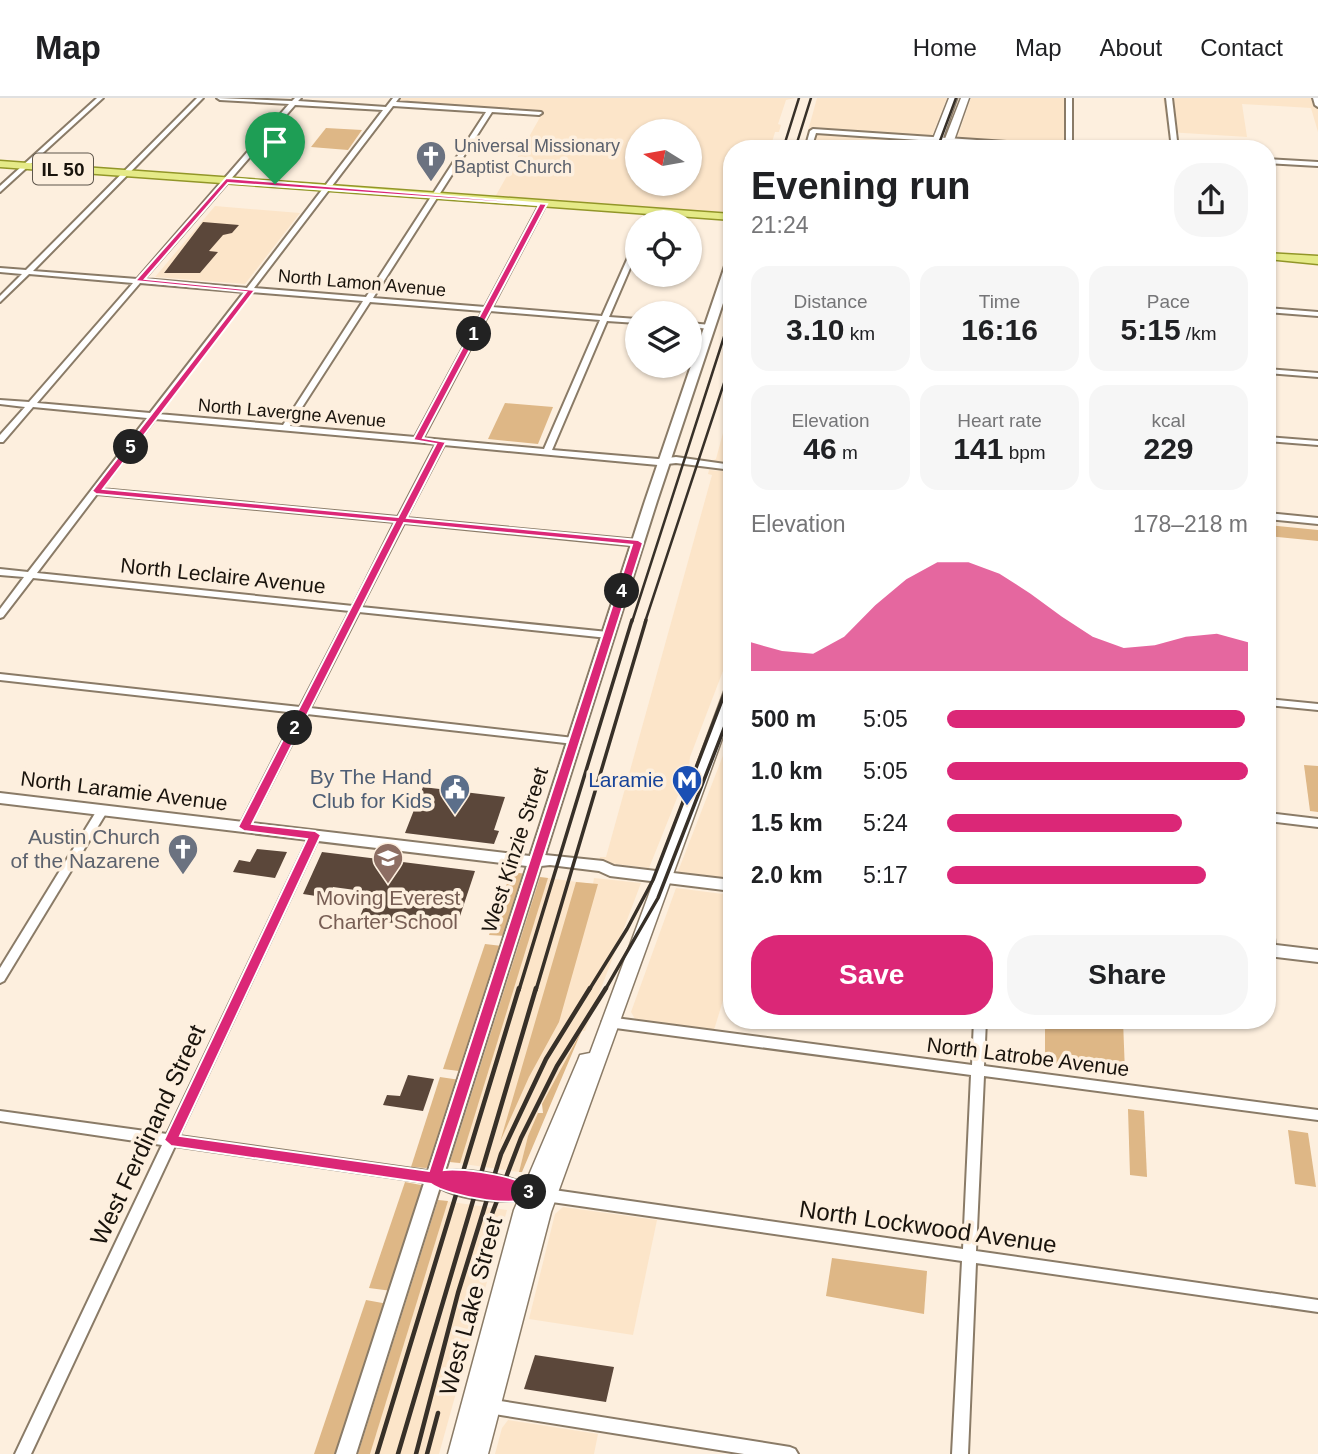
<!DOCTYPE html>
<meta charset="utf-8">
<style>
:root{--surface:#fff;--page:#f6f6f6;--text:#202124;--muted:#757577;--line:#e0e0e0;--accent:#db2777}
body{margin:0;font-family:Arial,sans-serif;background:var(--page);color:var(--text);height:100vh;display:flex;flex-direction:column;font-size:26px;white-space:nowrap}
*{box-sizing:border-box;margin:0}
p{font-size:23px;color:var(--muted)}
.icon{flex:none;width:38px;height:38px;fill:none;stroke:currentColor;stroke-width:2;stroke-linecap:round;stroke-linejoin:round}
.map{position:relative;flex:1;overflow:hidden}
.drawer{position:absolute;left:723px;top:42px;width:553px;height:889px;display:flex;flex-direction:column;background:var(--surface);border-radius:28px;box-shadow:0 2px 5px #0004}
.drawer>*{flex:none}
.needle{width:46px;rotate:281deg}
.fabs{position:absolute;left:625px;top:21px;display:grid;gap:14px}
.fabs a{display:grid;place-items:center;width:77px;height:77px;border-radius:50%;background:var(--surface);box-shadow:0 2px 5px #0004;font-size:35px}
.pin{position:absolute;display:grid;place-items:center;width:60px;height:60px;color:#fff;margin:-72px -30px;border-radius:50% 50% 50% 0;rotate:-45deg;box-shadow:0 0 7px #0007}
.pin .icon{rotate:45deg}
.km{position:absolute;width:35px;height:35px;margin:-18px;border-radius:50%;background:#222;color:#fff;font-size:19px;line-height:35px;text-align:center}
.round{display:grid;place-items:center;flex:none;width:74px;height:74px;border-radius:28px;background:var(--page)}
.headline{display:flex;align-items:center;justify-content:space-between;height:119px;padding:0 28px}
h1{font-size:38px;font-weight:600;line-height:52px}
.stats{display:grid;grid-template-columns:repeat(3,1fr);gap:10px;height:119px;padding:7px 28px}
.stats div{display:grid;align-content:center;border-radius:18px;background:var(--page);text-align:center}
.stats b{font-size:30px;font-weight:600}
.stats small{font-size:19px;font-weight:400}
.stats p{font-size:19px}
.chart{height:196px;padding:14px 28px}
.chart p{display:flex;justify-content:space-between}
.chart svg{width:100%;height:126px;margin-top:7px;fill:var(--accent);opacity:.7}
.action{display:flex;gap:14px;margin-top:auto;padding:14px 28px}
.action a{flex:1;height:80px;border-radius:28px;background:var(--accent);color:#fff;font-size:28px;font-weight:600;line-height:80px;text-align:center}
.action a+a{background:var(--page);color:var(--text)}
ul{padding:0 28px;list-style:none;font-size:23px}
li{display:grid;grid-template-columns:112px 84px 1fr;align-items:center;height:52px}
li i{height:18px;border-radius:9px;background:var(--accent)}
header{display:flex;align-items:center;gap:42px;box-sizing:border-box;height:98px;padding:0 35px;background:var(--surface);border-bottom:2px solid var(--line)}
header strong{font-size:33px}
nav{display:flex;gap:38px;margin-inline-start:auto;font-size:24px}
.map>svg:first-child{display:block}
</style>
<header>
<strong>Map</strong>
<nav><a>Home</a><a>Map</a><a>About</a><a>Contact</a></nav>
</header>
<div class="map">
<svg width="1318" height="1356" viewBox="0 0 1318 1356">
<rect width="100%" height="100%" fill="#fdefde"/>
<g fill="#fce5c9" fill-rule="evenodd">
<path d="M400,0H795L786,2L778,26L781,27L779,34H775L770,51H732L731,116L495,99L543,14L396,5ZM637,33H690V86H637Z"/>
<path d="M817,0H947L927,51H803Z"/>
<path d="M971,0H1064V48L957,40Z"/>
<path d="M1163,0H1318V34L1311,10L1242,6L1247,39L1168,34Z"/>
<path d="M215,108L300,115L245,186L155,179Z"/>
<path d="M731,305L732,366H731L712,363L716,361Z"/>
<path d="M709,372L731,374V552L690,659L689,670L649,770L599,764L600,759H606L712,377L708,376Z"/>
<path d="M731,637V780L710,781L677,776Z"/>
<path d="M540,779L593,786L594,780L641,785L585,933H582L542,1006H538V1016L528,1038L519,1074L450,1064Z"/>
<path d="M676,790L731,797V876L714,932L635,921L631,914Z"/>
<path d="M438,1102L507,1112L439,1356H358Z"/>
<path d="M563,1109L657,1122L633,1237L529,1221L555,1116Z"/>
<path d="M508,1322L598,1336L594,1356H495L502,1330Z"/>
</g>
<g fill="#deb786">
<path d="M326,30L362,32L348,52L311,49Z"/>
<path d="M505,305L553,309L538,346L488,341Z"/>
<path d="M1267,427L1318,432V443L1267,438Z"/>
<path d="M1304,667L1318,668V714L1310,713Z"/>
<path d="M511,774L527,776L505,838L489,837Z"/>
<path d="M540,779L548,780L460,1065L450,1064Z"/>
<path d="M576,784L598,786L559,924L529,979L500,1044Z"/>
<path d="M485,846L502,848L459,973L443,971Z"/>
<path d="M1045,922H1123L1125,975L1045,964Z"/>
<path d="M582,932L522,1074H519L528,1038L538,1015H543L542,1006Z"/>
<path d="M440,979L460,982L432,1067L426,1070L411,1069Z"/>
<path d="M1128,1011L1144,1013L1147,1079L1130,1077Z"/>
<path d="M1288,1032L1308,1035L1316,1089L1295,1086Z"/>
<path d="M405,1084L421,1087L424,1090L392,1193L369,1190Z"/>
<path d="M438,1102L448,1103L370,1356H358Z"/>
<path d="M832,1160L927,1173L924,1216L826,1198Z"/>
<path d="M366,1202L388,1206L338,1356H314Z"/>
</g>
<g fill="#5b473a">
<path d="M203,124L239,127L232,135L223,137L209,153L218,154L200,175H164Z"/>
<path d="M423,689L505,699L494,732L499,733L494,746L405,735Z"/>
<path d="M257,751L287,754L275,780L233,774L239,762L250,764Z"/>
<path d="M322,754L475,773L457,827L404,820L402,826L359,821L370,794L333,789L329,800L303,796Z"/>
<path d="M408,977L434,981L423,1013L383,1007L387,997L400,998Z"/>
<path d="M535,1257L614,1269L606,1304L524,1291Z"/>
</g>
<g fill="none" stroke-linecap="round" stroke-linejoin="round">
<g stroke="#8a7b67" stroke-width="4">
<g id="minor">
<path d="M97,0H103L0,94V88Z"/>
<path d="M197,0H203L33,173L137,181L289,6L220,2L217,0L292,3L295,0H301L298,3L386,9L393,0H399L396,4L541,14L542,15L539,17L492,14L373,200L485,209L540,106L543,104L546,106L492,209L602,218L634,146L637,144V154L609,219L637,221V225L607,223L552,352L658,361L676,359L732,367V372L676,365L658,367L444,347L406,420L638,442L642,445L638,448L404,425L361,509L608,534L613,537L608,540L359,514L310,610L574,640L579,643L578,645L574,646L307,616L249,729L244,733L239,729L297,615L0,582V576L300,609L350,513L33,480L3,519L0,520V511L24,479L0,477V471L28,474L147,320L33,309L3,344H0V337L25,309L0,306V302L29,304L133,185L29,176L0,204V198L22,176L0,174V170L26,172ZM295,7L383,12L247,190L144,181ZM393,8L486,14L366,199L254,190ZM140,185L244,194L150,315L37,305ZM251,194L363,203L283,327L158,316ZM370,204L483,213L415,339L290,328ZM490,213L600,222L544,351L423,340ZM155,321L436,346L398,419L101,391ZM97,396L395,424L353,508L37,475Z"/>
<path d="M1066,0H1072V48L1088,51H1053L816,35L811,51H805L810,33L813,31L1066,48Z"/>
<path d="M1166,0H1172L1178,51H1172Z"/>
<path d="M1313,0H1318V9L1315,7Z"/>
<path d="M1267,61L1318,64V68L1267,65Z"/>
<path d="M651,111L654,113L649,124H643L648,113Z"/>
<path d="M1267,210L1318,214V218L1267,214Z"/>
<path d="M690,225L710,227L714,229L710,231L690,229Z"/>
<path d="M1267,271L1318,275V279L1267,275Z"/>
<path d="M1267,339L1318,343V347L1267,343Z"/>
<path d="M1267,415L1318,420V426L1267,421Z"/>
<path d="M1267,601L1318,606V612L1267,607Z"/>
<path d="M103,708L108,712L4,883L0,885V870L99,709Z"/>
<path d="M1267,715L1318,721V729L1267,723Z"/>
<path d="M315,733L320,737L179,1038L434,1074C467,1070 503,1075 533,1089L963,1151L971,977L608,929L604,927L602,924L604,921L608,919L972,967L974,922H986L984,968L1318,1012V1022L984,978L976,1153L1318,1202V1214L976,1165L968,1356H952L962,1163L531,1101C498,1105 460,1103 431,1085L175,1048L31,1356H15L162,1047L0,1023V1013L167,1036L310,737ZM455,1084L484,1086L506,1091L481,1090Z"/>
<path d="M1267,828L1271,829C1274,835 1276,849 1273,855L1267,856Z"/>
<path d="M488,1301L790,1349L795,1351L798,1356H744L488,1315L483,1313L481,1308L483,1303Z"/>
</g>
</g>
<g stroke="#8a7b67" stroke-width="4">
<g id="tertiary">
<path d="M732,159V178L657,403L545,757L603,763L614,768L732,782V793L610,778L599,773L550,767L541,768L356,1356H336L527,768L0,705V695L530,758L645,403L727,162Z"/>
<path d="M1267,846L1318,852V864L1267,858Z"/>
</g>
</g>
<g stroke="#8a7b67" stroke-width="3">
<g id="secondary">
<path d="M949,0H957L939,51H929Z"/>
<path d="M961,0H969L951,51H941Z"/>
<path d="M732,586V613L551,1114L488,1356H448L514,1112L578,962L580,957L590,955L725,591Z"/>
</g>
</g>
<g stroke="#929628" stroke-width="3">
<g id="primary">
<path d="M0,63L732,116V122L0,69Z"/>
<path d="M1267,155L1318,158V166L1267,161Z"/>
</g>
</g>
<use href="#minor" fill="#fff" fill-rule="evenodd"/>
<use href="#tertiary" fill="#fff" fill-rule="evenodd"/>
<use href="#secondary" fill="#fff" fill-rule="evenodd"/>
<use href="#primary" fill="#e5ea87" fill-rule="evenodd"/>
<g stroke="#373028" stroke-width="2.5">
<path d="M783,51L799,0"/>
<path d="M795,51L811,0"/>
<path d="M937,51L956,0"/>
<path d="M632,524L732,214"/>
<path d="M645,524L732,261"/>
</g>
<g stroke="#373028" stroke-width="3.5">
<path d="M519,892L632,522"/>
<path d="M536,892L646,522"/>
<path d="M589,892L627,831L653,782L732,576"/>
<path d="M605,892L658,800L732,610"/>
</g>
<g stroke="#373028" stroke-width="4.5">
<path d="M487,1129L521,1040L557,968L606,890"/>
<path d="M377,1356L519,890"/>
<path d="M398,1356L536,890"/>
<path d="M416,1356L458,1195L501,1056L546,961L590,890"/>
<path d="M427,1356L438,1315"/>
</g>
</g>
<path fill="#db2777" stroke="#fff" stroke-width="2" fill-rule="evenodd" d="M226,80L547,106L423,340L446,344L407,420L638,442L643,445L444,1072C462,1069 529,1079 538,1095C527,1114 447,1098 431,1086L171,1048L164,1042L307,741L244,733L238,729L395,424L96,396L92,393L246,194L135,183ZM228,85L539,107L413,342L436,346L398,419L103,391L255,192L145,181ZM404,425L632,447L429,1073L180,1038L321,737L315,733L252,726Z"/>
<defs>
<g id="church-pin" transform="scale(1.575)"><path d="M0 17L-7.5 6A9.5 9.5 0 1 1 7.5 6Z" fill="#6b7280" stroke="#fdefde"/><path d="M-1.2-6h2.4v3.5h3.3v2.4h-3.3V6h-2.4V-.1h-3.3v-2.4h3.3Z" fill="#fff"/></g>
<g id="metro-pin" transform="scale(1.575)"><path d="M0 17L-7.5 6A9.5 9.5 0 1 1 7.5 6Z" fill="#1a4fb4" stroke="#fdefde"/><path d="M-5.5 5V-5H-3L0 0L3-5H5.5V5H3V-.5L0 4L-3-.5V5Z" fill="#fff"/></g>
<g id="civic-pin" transform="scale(1.575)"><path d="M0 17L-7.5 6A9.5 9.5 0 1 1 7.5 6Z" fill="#5c6f8a" stroke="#fdefde"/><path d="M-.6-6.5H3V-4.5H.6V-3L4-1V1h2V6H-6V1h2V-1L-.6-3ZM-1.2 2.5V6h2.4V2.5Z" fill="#fff"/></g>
<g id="school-pin" transform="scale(1.575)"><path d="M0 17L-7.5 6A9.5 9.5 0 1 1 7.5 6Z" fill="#8d6e63" stroke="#fdefde"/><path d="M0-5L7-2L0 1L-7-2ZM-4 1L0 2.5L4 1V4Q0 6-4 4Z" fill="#fff"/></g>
</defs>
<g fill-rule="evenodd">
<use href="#church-pin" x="431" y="58"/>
<use href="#metro-pin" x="687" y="682"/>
<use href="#civic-pin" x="455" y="691"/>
<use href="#church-pin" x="183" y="751"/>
<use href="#school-pin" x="388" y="760"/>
</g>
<g text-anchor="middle" stroke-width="7" stroke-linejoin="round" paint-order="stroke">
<g font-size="18" fill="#5b616d" stroke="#fdefde" text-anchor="start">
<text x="454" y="54">Universal Missionary<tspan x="454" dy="21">Baptist Church</tspan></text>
</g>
<g font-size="18" fill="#19130c" stroke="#fdefde">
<text transform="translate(362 185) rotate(5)" y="6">North Lamon Avenue</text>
<text transform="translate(292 315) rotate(5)" y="6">North Lavergne Avenue</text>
</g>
<rect fill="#fdefde" stroke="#5d554b" stroke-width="2" x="33" y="55.5" width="60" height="31" rx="5"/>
<g font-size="19" font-weight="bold" fill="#19130c">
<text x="63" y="78">IL 50</text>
</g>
<g font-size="21" fill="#19130c" stroke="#fdefde">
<text transform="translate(223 478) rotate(6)" y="7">North Leclaire Avenue</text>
<text transform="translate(124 693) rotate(7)" y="7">North Laramie Avenue</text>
<text transform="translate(515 752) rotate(-72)" y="7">West Kinzie Street</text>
<text transform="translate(1028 959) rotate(7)" y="7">North Latrobe Avenue</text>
</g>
<g font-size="21" fill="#4e5e75" stroke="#fdefde" text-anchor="end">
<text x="432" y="686">By The Hand<tspan x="432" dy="24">Club for Kids</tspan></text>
</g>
<g font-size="21" fill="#164399" stroke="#fdefde" text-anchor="end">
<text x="664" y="689">Laramie</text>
</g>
<g font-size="21" fill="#5b616d" stroke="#fdefde" text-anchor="end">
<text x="160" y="746">Austin Church<tspan x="160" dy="24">of the Nazarene</tspan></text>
</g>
<g font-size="21" fill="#785e54" stroke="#fdefde">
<text x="388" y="807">Moving Everest<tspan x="388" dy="24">Charter School</tspan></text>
</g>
<g font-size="24" fill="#19130c" stroke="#fdefde">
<text transform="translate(148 1037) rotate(-65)" y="8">West Ferdinand Street</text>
<text transform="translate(928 1129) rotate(8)" y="8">North Lockwood Avenue</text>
<text transform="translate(471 1208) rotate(-75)" y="8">West Lake Street</text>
</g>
</g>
</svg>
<div class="fabs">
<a><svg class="needle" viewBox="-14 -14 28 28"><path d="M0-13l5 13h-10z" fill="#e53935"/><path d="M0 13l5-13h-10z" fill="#757577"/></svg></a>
<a><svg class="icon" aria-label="locate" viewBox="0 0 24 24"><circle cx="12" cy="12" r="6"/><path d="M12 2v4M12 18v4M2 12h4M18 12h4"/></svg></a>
<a><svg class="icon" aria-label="layers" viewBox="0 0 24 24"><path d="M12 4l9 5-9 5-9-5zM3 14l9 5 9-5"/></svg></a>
</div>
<div class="pin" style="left:275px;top:86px;background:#1e9e55"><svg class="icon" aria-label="arrive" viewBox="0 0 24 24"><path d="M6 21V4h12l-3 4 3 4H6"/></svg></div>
<b class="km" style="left:474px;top:236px">1</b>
<b class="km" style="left:295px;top:630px">2</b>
<b class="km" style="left:529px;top:1094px">3</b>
<b class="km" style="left:622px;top:493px">4</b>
<b class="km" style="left:131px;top:349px">5</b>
<section class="drawer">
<div class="headline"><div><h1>Evening run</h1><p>21:24</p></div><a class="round"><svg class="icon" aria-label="share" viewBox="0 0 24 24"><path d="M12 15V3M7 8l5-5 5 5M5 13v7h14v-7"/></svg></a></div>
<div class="stats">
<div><p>Distance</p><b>3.10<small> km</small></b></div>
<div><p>Time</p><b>16:16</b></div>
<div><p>Pace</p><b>5:15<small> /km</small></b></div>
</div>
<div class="stats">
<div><p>Elevation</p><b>46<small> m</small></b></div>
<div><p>Heart rate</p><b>141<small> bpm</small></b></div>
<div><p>kcal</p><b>229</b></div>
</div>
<div class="chart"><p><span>Elevation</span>178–218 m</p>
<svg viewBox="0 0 160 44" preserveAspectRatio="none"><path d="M0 44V34L10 37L20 38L30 32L40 21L50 12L60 6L70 6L80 10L90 17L100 25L110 32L120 36L130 35L140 32L150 31L160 34V44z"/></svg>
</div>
<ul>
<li><b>500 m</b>5:05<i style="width:99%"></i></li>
<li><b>1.0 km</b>5:05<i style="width:100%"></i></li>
<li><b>1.5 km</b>5:24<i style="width:78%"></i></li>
<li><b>2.0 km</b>5:17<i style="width:86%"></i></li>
</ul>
<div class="action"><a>Save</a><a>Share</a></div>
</section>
</div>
